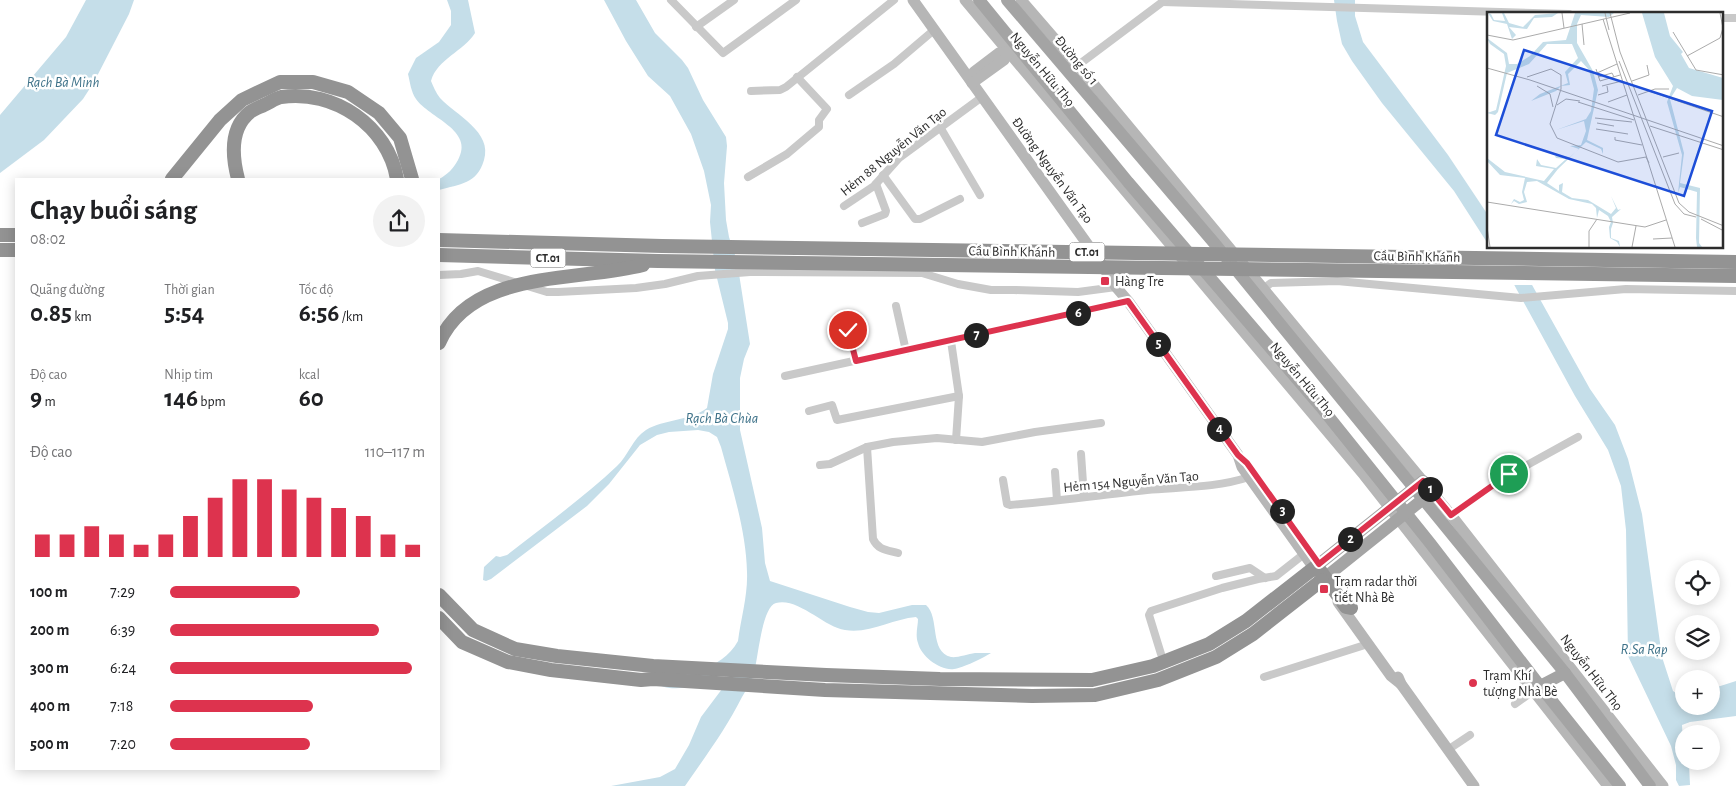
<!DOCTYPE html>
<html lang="vi">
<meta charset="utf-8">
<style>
:root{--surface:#fff;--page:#f2f2f2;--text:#202124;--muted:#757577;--accent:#dd334e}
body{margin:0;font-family:"Alegreya Sans",sans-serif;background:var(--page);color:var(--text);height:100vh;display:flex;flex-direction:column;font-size:19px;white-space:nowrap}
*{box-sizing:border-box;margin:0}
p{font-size:16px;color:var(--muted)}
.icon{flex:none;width:28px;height:28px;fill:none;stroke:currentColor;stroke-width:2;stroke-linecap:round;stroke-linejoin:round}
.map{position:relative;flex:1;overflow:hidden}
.details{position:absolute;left:15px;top:178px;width:425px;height:592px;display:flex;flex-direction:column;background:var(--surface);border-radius:0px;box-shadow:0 2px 12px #0003}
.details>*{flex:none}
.fabs{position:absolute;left:1675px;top:560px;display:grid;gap:10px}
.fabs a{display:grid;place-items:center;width:45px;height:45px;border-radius:50%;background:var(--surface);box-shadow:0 2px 12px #0003;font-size:25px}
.pin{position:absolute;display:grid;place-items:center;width:42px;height:42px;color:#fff;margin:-21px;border:2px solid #fff;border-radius:50%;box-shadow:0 1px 5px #0007}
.km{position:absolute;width:25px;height:25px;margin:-12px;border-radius:50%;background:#222;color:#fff;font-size:14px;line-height:25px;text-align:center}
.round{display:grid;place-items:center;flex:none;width:52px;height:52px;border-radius:26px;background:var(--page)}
.head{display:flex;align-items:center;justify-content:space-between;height:85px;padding:0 15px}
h1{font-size:28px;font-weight:700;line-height:38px}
.metrics{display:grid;grid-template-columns:repeat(3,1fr);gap:8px;height:85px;padding:5px 15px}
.metrics div{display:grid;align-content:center}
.metrics b{font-size:25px;font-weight:700}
.metrics small{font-size:14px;font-weight:400}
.metrics p{font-size:14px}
.chart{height:140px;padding:10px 15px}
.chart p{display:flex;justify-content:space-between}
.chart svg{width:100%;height:90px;margin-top:5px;stroke:var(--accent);stroke-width:6}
ul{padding:0 15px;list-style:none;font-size:16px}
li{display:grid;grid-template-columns:80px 60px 1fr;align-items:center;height:38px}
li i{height:12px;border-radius:6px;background:var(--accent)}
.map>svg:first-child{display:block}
</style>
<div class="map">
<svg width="1736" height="786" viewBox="0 0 1736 786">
<rect width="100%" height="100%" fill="#fff"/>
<g fill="#c5dee9">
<path d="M86,0H134L129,14L94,82L83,99L44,140L0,173V115L66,37Z"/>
<path d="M447,0H468L475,33C464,51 437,59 431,81C433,86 436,93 440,98C456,115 493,132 484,160C477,184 460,184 439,190V179C447,175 453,169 458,160C475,130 429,118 416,99C411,92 410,82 408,74L416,58L439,42L451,25V11Z"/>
<path d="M604,0H636L655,33L682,60L688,68L703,100L726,137L727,146L724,183L726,220L729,237L737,261L750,344L744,359L740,378V430L762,528L765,563L770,581L850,607L868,612L879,613L912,605H926C940,617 929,652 951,657C957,658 968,654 975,653C980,653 985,653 991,653C983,658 963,668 954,669C940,671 921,656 918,643C915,635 918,626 918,619L916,617C892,619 870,634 845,630C824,627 798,597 776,603C761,607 758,663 753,677C750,684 746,690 742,697C726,729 705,757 685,786H611L660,777L675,769L689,745L701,717L731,677L723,674C700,683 675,697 652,681C683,674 721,672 738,641C741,618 748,595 747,572C746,530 732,487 721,447L717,437L709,432L698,430L669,432L657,435L640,445L609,484L587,506L491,579L486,581L483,580L484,567L496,556L500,557L507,555C544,526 583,498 617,466C628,456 633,438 646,430C664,419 690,421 707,408L713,374L728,329V323L715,270L710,222L711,205L704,171L691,134L670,96L648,76L626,41Z"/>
<path d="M1334,0H1355V16L1363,42L1448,155L1488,215V244L1454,191L1382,103L1352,61L1342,44L1337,21Z"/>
<path d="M1522,267L1590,389L1615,425L1628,459L1642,514L1662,657L1673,691L1679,695H1684V706H1711V689L1736,681V716L1690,722L1682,725L1684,761H1688L1689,764L1690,785L1679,786L1676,780V765L1671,746L1628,656L1626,530L1621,486L1608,450L1575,396L1511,279Z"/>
</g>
<path fill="#fff" d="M1486,245H1488V248H1512L1536,285H1511Z"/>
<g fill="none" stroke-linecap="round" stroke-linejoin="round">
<g stroke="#c9c9c9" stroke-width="8">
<path d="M671,0L723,53L796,0"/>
<path d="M1162,2L1569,14"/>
<path d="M1722,18H1736"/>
<path d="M696,27L734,0"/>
<path d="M1077,66L1165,0"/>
<path d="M751,91L780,90L786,87L894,0"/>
<path d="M849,95L894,64L934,30"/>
<path d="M940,127L980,195"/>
<path d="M883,175L915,219H920L960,199"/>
<path d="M748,177L787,154L819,127V120L827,109L797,77"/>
<path d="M844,206L874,186L899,158L982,97"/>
<path d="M862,223L885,214L886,211L876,184"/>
<path d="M439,275L461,274L478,271L547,292H558L636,288L665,284L698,276L750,272L922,273L958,284L991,290H1014L1078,292L1116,287"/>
<path d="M1263,289L1271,283L1337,281L1521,298L1626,289L1736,291"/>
<path d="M896,306L906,351"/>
<path d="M848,330L856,361"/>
<path d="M951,341L959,396L956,440"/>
<path d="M785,376L1128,301"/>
<path d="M809,411L832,405L837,420L959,396"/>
<path d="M867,447L873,539C878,550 887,550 898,553"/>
<path d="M1081,454L1084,497"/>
<path d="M820,465L830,464L867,447L893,442L937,438L982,442L1035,432L1101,423"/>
<path d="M1055,472L1057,500"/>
<path d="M1003,480L1007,504L1010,505C1056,501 1101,495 1147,490C1181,487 1216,488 1249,477"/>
<path d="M1451,515L1509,475L1578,437"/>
<path d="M1216,576L1250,568L1265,578"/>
<path d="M1161,654L1149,615L1151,611L1222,588L1258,579L1276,576L1304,554"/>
<path d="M1264,677L1368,644"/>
<path d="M1515,704L1536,689"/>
<path d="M1449,749L1470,735"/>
</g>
<g stroke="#b6b6b6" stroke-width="11">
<path d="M913,0L1098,259L1116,287L1128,301L1238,455L1242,467L1319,575"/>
<path d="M965,0L1364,475L1608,786"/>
<path d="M1021,0L1086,75L1451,515L1663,786"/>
<path d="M974,72L999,53L1009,52"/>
<path d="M972,83L1004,60L1009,52L1014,47"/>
<path d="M1338,602L1391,676L1401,684"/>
<path d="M1398,677L1401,684L1474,786"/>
</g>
<g stroke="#a4a4a4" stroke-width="12">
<path d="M979,0L1128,182L1321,407L1430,543L1540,686L1620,786"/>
<path d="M1007,0L1215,244L1565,673L1650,786"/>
<path d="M1314,568L1423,481"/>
<path d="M1322,580L1432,492"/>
<path d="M1540,686L1565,673"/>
</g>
<g stroke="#939393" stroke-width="14">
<path d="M172,179L220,120L242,100L280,82H313L348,92L379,113L400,138L412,179"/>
<path d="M238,179C232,156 230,128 250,112C254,109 260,107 264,105C269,103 276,98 281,97C334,89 388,126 397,179"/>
<path d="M0,235H16"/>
<path d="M439,240L662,246L1736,262"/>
<path d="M0,250H16"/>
<path d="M439,255L658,261L1736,276"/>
<path d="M439,343C471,269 577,282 643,265"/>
<path d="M439,595L473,630L515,649L557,656L653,666L826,675L940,679L1092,680L1153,666L1209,644L1246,621L1314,568L1319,569L1346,607L1351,608"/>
<path d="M439,618L462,642L508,662L551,670L641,680L653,679L825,690L1032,696L1095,695L1158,680L1216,657L1253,634L1322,580"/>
</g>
</g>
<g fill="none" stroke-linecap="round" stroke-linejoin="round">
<g stroke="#fff" stroke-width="10">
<path id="route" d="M848,330L856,361L1128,301L1238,455L1247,463L1319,564L1423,481L1451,515L1509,474"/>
</g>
<use href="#route" stroke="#dd334e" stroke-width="6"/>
</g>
<g fill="#dd334e" stroke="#fff" stroke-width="2">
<rect x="1100" y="276" width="10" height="10" rx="2.5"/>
<rect x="1319" y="584" width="10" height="10" rx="2.5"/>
<circle cx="1473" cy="683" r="5"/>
</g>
<g text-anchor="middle" stroke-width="5" stroke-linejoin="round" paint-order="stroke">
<g fill="#fff" stroke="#6b6b6b" stroke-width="1">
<rect x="1069.5" y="242.5" width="35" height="19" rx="4"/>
<rect x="530.5" y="248.5" width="35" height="19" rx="4"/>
</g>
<g font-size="12" font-weight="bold" fill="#2c2c2c">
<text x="1087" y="256">CT.01</text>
<text x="548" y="262">CT.01</text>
</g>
<g font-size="14" fill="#2c2c2c" stroke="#fff">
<text transform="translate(1077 60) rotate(50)" y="5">Đường số 1</text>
<text transform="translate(1043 69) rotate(50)" y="5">Nguyễn Hữu Thọ</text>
<text transform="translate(893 151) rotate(-39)" y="5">Hẻm 88 Nguyễn Văn Tạo</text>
<text transform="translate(1053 170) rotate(54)" y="5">Đường Nguyễn Văn Tạo</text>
<text transform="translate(1012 251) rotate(1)" y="5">Cầu Bình Khánh</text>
<text transform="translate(1417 256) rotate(1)" y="5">Cầu Bình Khánh</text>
<text transform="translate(1303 379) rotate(50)" y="5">Nguyễn Hữu Thọ</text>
<text transform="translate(1131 481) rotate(-5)" y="5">Hẻm 154 Nguyễn Văn Tạo</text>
<text transform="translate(1592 672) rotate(52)" y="5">Nguyễn Hữu Thọ</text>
</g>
<g font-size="14" fill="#2c2c2c" stroke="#fff" text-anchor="start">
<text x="1115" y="286">Hàng Tre</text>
<text x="1334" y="586">Trạm radar thời<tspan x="1334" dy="16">tiết Nhà Bè</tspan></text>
<text x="1483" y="680">Trạm Khí<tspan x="1483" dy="16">tượng Nhà Bè</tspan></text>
</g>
<g font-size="15" font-style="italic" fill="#3e7289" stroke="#fff">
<text x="63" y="87">Rạch Bà Minh</text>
<text x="722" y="423">Rạch Bà Chùa</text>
<text x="1644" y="654">R.Sa Rạp</text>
</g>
</g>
<g transform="translate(1487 12)">
<rect width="236" height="236" fill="#fff"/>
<path d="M1,1L4,2L7,8L18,9L15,1H17L22,11L36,15L48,3L71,1L65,5L47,6L40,17L22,15L29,23L25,27L20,12L6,9ZM88,1H127L122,5L94,3L90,12V31L106,59L111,78L100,128L116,136V142L114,137L99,130L71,157L60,171L72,179V173L76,171L75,180L85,186L101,188L124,202L129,196L124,184L131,198L134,197L125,205L126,211L124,217V226L132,229L133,235L130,230L123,226L122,215L124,210L121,204L112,198L110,206L109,196L105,192L82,187L50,169L40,170L37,180L40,190L32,192L27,189L24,192L27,187L33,190L37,188L35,180L38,166L13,163L0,149V146L18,160L57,169L67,157L49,154L50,147L54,153L69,156L79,147L69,146L68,144L83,145L92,137L83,134L94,133L99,119L97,109L69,118L99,107L104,99L107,77L102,58L94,49L81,62L83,73L74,74L69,79L44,89L53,82L81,71L78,60L91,46L85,32H60L42,52L20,61L11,100L8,103L0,101L9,98L19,54L17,42L3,32L0,26L20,41L22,52H30L43,44L56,30L79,28ZM155,1H177L183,24L196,40L194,42L202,56L236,66V88L205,84L190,76L183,87L197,141L193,171L213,176L212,231L215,235H210L209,226L210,180L193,175L191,181L195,143L180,90L186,74L168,45Z" fill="#c5dee9"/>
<path fill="none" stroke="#ababab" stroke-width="1" d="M75,1L77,16M118,1L122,18M123,1L133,40L192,191L202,200L237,214M116,7L188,235M95,12L97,33M186,20L209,58L237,63M0,23L26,28L143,1M200,44L233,26L236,16L233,1M132,49L188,192L197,202L209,205M0,56L43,68L237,134M109,57L113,69L133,63M110,61L130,52M40,65L64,57L74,63V77L63,112L70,126L131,150L159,145L162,151M111,65L125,61L127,65M145,69L162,63L160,53M50,74L63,82L66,95M115,74L135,69M162,79L237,105M111,83L121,80L120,74M151,83L168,77H182M91,90L147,108M121,90L140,83M70,93L79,87L93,89M108,106L145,110M110,111L127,114M163,114L237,138M109,117L141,122M128,125V128L155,133M176,145L192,141M0,190L158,215L179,208M214,207L237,219M0,215L3,235M166,227L185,226M102,235V219L110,207M145,235L149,214"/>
<path fill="#1d4ed8" fill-opacity="0.15" stroke="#1d4ed8" stroke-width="2.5" d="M37,38L225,99L197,184L9,123Z"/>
<rect width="236" height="236" fill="none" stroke="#2c2c2c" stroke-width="2.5"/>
</g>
</svg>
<div class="fabs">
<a><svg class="icon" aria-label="locate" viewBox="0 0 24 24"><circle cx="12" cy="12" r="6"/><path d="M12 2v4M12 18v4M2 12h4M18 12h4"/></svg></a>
<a><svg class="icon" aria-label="layers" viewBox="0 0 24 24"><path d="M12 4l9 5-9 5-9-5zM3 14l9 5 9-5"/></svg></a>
<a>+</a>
<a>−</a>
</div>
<div class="pin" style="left:1509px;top:474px;background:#1e9e55"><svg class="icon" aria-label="arrive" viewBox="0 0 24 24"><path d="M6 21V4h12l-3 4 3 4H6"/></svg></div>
<div class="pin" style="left:848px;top:330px;background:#d93025"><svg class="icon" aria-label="check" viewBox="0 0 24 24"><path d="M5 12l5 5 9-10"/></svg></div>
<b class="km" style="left:1430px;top:489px">1</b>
<b class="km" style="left:1350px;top:539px">2</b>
<b class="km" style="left:1282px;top:511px">3</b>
<b class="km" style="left:1219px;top:429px">4</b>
<b class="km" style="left:1158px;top:344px">5</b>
<b class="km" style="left:1078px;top:313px">6</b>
<b class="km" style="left:976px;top:335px">7</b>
<section class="details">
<div class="head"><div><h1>Chạy buổi sáng</h1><p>08:02</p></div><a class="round"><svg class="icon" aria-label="share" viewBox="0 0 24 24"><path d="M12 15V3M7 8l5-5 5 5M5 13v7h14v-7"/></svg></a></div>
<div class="metrics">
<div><p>Quãng đường</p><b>0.85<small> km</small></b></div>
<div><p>Thời gian</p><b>5:54</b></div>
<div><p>Tốc độ</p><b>6:56<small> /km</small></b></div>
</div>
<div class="metrics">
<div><p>Độ cao</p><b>9<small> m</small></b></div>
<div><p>Nhịp tim</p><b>146<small> bpm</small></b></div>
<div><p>kcal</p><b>60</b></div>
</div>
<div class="chart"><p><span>Độ cao</span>110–117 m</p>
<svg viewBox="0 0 160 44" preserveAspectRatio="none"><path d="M5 44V33M15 44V33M25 44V29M35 44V33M45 44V38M55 44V33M65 44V24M75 44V15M85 44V6M95 44V6M105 44V11M115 44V15M125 44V20M135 44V24M145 44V33M155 44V38"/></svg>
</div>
<ul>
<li><b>100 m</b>7:29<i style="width:51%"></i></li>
<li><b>200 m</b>6:39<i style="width:82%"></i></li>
<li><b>300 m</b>6:24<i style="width:95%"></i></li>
<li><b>400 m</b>7:18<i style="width:56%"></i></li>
<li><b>500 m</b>7:20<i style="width:55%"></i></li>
</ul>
</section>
</div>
